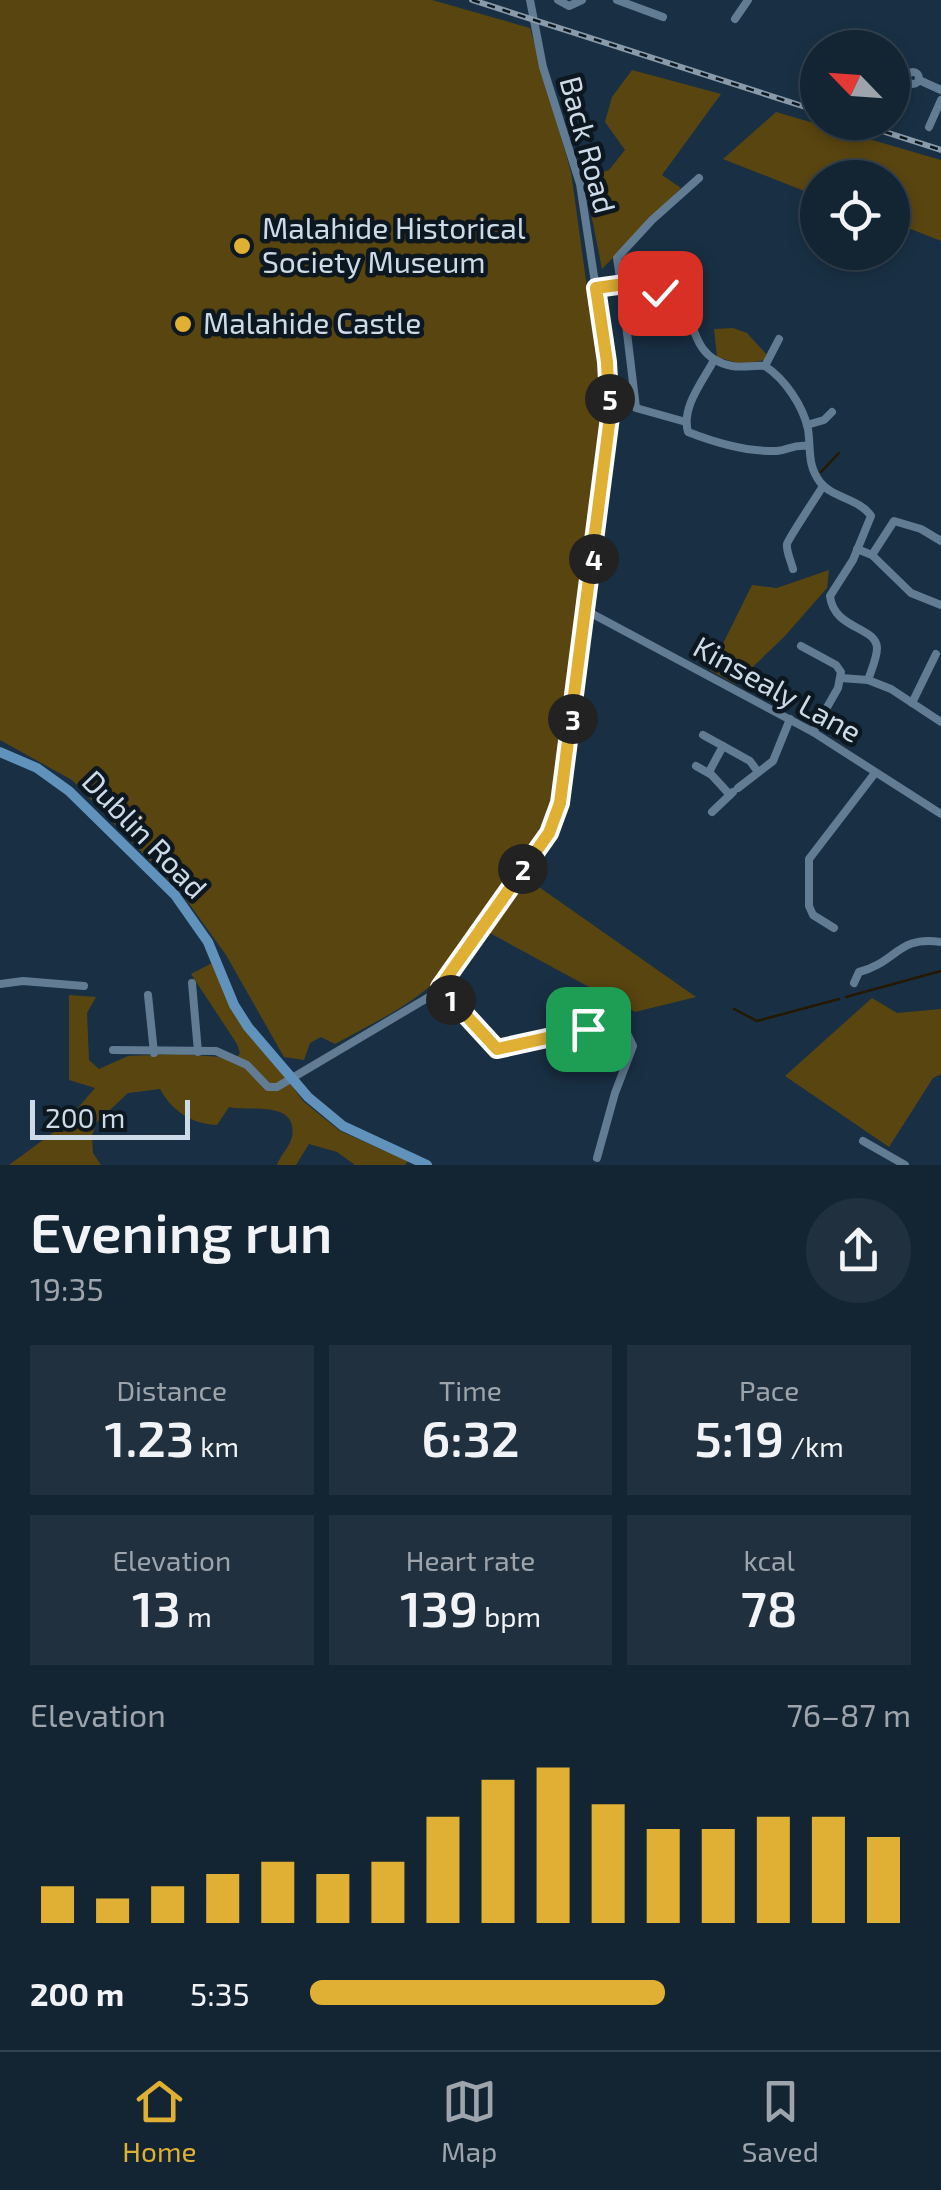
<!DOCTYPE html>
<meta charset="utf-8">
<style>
:root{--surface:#132433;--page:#20303f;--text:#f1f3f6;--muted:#9da4ac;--line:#32414e;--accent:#dfb034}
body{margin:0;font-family:"Exo 2",sans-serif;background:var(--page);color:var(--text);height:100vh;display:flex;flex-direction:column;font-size:38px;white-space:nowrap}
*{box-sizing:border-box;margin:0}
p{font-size:32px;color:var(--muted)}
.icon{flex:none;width:55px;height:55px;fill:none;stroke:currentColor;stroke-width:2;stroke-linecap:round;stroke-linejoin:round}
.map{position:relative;height:1165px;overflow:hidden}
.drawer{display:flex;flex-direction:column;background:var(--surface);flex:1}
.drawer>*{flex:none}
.needle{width:65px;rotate:295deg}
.fabs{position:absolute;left:800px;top:30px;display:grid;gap:20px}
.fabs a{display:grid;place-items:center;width:110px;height:110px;border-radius:50%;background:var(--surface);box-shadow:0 5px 15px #0003,0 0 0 2px var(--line);font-size:50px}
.scale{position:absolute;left:30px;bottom:25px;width:160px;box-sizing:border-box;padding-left:10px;border:5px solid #cddbe8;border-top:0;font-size:28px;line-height:35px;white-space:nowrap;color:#cddbe8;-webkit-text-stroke:8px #0d1720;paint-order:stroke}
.pin{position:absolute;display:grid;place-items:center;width:85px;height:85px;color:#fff;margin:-42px;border-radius:20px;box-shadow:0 5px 15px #0006}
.km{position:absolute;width:50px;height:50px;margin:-25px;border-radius:50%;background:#222;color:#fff;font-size:28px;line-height:50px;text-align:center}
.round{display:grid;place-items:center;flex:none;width:105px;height:105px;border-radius:52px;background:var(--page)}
.head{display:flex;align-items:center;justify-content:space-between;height:170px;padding:0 30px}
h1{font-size:55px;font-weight:600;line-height:75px}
.figures{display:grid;grid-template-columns:repeat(3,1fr);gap:15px;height:170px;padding:10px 30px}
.figures div{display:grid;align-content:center;border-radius:0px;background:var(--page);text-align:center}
.figures b{font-size:50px;font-weight:600}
.figures small{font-size:28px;font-weight:400}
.figures p{font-size:28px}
.chart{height:280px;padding:20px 30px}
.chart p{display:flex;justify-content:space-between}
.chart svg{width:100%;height:180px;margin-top:10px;stroke:var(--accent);stroke-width:6}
ul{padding:0 30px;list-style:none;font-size:32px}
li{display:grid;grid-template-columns:160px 120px 1fr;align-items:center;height:75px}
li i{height:25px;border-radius:12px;background:var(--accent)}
.tab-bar{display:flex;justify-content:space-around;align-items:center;height:140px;border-top:2px solid var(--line);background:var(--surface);font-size:28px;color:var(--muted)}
.tab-bar a{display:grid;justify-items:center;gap:5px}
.tab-bar .active{color:var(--accent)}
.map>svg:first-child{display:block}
</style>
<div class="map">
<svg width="941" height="1165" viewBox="0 0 941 1165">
<rect width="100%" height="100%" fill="#193044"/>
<g fill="#594510">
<path d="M0,0H432L530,28L571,172L603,403L595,512L552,807C543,839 455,965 429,987C402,1010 366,1027 335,1044L321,1037L310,1043L304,1060L284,1057L226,955L182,894L72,780L0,740Z"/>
<path d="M632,70L721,94L662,175L681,188L602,269L584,178L609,170L625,150L605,122L612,97Z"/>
<path d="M776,112L941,160V241L893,222L892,178H818L817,196L723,159Z"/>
<path d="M733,328L747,333L767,355L765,360L741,364L717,357L714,329Z"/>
<path d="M829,570L827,588L784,637L735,684L710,670L752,585L777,588Z"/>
<path d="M526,878L696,997L635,1012L488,932Z"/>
<path d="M214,962L225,994L303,1101L340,1131L408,1161L405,1165H355L337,1152L309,1144L296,1165H277C280,1156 290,1146 292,1137C299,1099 247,1112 229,1107L217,1125C192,1124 172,1111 160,1089L128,1093L96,1123L92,1136L93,1153L101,1165H9L62,1126L95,1088L69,1080V995L96,997L87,1013L89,1060L99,1069L128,1056L178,1054L237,1058L240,1053L237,1044L191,974Z"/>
<path d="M872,998L897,1013L941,1009V1074L933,1078L889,1147L785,1076Z"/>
</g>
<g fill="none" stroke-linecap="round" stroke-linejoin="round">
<g stroke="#241900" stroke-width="2.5">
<path d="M821,472L839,453"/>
<path d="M846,997L941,971"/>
<path d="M734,1009L757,1021L839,999"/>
</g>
<g stroke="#627c93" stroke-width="8">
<path d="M558,0L569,6L582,0"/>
<path d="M617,0L663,17"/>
<path d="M735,19L748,0"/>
<circle cx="913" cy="78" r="6"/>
<path d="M919,80L941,90"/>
<path d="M929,127L941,100"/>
<path d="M621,285L617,258L652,220L699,178"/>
<path d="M596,288L646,281L686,307C695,334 699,360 732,366C743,368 754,365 765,366"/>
<path d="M634,315L625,316L636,408L686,422"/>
<path d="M714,360C703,381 681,407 688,432C716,443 747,452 777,451C789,450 793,444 808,446"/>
<path d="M765,366C785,379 803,406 808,429C811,449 807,465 820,482C832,498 860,499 871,516L853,560L830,596C834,630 876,626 877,648C877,658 871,671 868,680"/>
<path d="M765,366L779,339"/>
<path d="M807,425L824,420L832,412"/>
<path d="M857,549L872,555L911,593L941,605"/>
<path d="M872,555L894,521L921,529L941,541"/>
<path d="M793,569C791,561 786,551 787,544C788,539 817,496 823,486"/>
<path d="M587,611L813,732L941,814"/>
<path d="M801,646L836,665L841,672L838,688L813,732"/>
<path d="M841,678L868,680L891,689L941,722"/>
<path d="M912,703L936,654"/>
<path d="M703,735L723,746"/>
<path d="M696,766L710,774"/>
<path d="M738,788L773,761L790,719"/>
<path d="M730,795L709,772L723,746L750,761L758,772"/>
<path d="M712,812L733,792"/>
<path d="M834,928L813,915L809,906V859L875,773"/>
<path d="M192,983L198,1052"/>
<path d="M854,983L859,972C896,963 898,935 941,942"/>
<path d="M0,984L23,981L84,986"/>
<path d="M440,987L497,1049L609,1024L626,1031L633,1046L615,1093L597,1158"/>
<path d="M148,995L154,1053"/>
<path d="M113,1050L216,1051L247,1065L268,1087H277L434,994L549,833L559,803L570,738L610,417L607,362L580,184L543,67L530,0"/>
<path d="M863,1141L905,1165"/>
</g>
<path stroke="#6192bc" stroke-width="10" d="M0,752L37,768L69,791L175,895L208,942L234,1005L248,1027L308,1097L343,1126L427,1165"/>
<g stroke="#899baa" stroke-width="6">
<g id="rail">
<path d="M472,0L818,111"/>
<path d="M854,122L941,150"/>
</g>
</g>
<use href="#rail" stroke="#0d1720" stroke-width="2.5" stroke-dasharray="8" stroke-linecap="butt"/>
</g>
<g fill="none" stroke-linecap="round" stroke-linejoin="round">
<g stroke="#fff" stroke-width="20">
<path id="route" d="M588,1029L497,1049L440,987L549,833L560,803L610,417L607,362L596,288L646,281L660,293"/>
</g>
<use href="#route" stroke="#dfb034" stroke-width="12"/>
</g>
<g fill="#dfb034" stroke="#0d1720" stroke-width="4">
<circle cx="242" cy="246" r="10"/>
<circle cx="183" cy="324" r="10"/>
</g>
<g text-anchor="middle" stroke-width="9" stroke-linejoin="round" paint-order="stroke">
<g font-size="30" fill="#cddbe8" stroke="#0d1720">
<text transform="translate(587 145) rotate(75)" y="10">Back Road</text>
<text transform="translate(777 690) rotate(29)" y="10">Kinsealy Lane</text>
<text transform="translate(144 835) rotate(46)" y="10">Dublin Road</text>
</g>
<g font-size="30" fill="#cddbe8" stroke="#0d1720" text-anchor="start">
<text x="262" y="239">Malahide Historical<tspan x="262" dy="34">Society Museum</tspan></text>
<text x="203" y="334">Malahide Castle</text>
</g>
</g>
</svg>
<div class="fabs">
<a><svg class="needle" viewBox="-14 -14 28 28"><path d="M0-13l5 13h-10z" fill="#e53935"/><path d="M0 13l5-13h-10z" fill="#9da4ac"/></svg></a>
<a><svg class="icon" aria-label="locate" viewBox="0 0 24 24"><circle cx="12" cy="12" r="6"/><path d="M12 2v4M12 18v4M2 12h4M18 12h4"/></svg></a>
</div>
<div class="scale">200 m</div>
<div class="pin" style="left:588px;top:1029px;background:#1e9e55"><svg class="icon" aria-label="arrive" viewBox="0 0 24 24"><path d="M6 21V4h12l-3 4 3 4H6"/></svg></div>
<div class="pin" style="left:660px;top:293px;background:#d93025"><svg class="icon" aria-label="check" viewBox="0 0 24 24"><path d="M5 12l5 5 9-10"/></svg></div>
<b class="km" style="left:451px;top:1000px">1</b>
<b class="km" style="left:523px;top:869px">2</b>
<b class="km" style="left:573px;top:719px">3</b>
<b class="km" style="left:594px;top:559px">4</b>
<b class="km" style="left:610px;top:399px">5</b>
</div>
<section class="drawer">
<div class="head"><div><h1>Evening run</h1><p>19:35</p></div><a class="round"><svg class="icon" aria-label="share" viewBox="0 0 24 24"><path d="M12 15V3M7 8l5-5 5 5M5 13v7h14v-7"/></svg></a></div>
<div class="figures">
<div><p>Distance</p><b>1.23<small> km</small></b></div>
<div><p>Time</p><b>6:32</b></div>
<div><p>Pace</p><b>5:19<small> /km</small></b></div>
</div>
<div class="figures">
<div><p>Elevation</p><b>13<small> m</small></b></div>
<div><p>Heart rate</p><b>139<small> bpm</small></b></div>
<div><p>kcal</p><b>78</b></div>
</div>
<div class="chart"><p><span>Elevation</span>76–87 m</p>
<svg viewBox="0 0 160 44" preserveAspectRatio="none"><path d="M5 44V35M15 44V38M25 44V35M35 44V32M45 44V29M55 44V32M65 44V29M75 44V18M85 44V9M95 44V6M105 44V15M115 44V21M125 44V21M135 44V18M145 44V18M155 44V23"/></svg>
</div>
<ul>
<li><b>200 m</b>5:35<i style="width:59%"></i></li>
</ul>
</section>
<nav class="tab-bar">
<a class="active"><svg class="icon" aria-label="home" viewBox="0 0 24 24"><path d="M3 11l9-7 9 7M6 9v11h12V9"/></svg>Home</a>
<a><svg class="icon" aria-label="map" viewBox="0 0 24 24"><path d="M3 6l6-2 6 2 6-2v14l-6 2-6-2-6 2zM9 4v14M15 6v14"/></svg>Map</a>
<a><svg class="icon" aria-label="saved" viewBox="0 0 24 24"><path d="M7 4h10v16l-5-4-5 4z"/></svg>Saved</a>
</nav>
